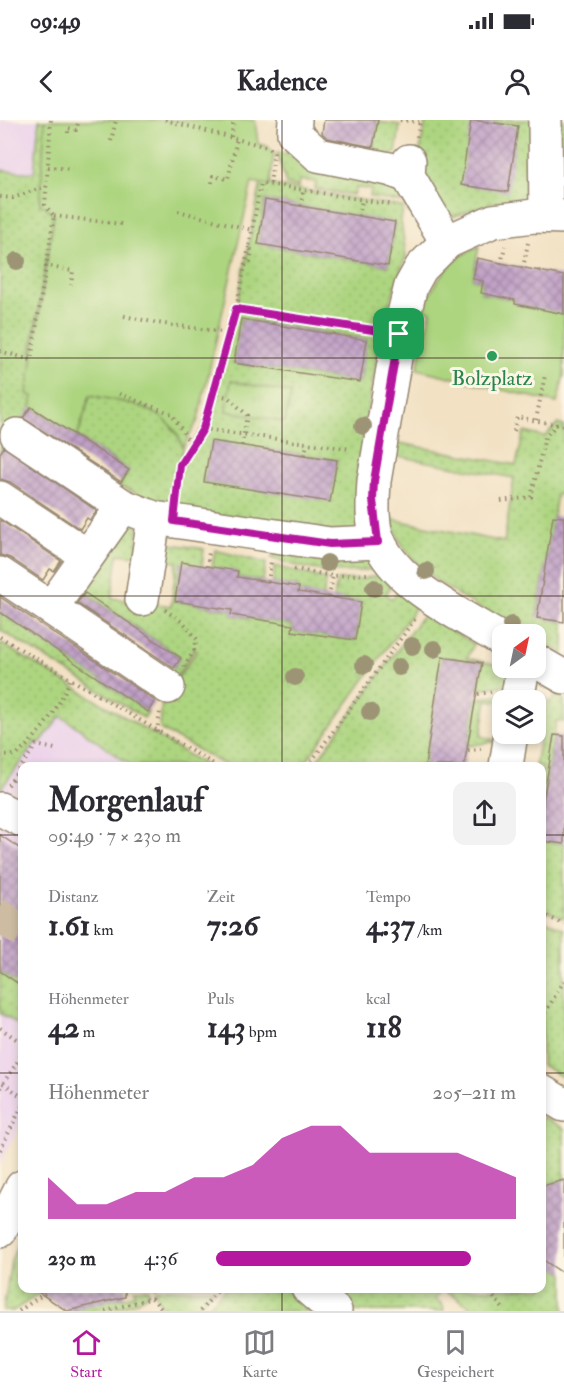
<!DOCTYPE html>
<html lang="de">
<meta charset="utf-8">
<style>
:root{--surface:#fff;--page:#f2f2f3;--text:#2b2b33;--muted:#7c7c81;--line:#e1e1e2;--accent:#b5179e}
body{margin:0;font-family:"IM FELL Double Pica",serif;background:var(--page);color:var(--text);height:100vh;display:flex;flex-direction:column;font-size:22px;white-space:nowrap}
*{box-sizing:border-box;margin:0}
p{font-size:20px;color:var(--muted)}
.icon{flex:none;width:33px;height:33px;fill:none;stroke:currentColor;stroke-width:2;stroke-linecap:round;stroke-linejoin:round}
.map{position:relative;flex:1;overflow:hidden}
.details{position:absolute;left:18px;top:642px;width:528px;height:531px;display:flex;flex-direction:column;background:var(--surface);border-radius:12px;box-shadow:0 3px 9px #0003}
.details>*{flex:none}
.needle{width:39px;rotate:33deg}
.tools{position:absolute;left:492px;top:504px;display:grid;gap:12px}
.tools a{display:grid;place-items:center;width:54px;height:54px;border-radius:12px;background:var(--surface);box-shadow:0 3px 9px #0003;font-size:30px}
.pin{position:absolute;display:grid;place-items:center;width:51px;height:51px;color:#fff;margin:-26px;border-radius:12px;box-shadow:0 3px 9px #0006}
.round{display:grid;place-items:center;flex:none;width:63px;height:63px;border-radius:12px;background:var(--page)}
.summary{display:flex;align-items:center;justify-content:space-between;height:102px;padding:0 30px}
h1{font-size:33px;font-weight:700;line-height:45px}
.metrics{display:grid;grid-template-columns:repeat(3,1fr);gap:9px;height:102px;padding:6px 30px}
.metrics div{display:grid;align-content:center}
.metrics b{font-size:30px;font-weight:700}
.metrics small{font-size:16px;font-weight:400}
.metrics p{font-size:16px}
.chart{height:168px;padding:12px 30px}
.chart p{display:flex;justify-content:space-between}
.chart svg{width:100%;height:108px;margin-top:6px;fill:var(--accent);opacity:.7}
ul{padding:0 30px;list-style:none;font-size:20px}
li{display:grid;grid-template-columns:96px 72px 1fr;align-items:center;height:45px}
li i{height:15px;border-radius:8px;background:var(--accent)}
.status{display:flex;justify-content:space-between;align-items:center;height:42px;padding:0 30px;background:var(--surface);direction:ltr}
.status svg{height:16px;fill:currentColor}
header{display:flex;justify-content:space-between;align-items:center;height:78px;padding:0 30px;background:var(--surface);font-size:27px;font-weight:700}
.menu{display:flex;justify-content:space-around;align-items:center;height:84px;border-top:2px solid var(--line);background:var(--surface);font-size:16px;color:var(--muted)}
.menu a{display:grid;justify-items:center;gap:3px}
.menu .current{color:var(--accent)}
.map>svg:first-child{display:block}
</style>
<div class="status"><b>09:49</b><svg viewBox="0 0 49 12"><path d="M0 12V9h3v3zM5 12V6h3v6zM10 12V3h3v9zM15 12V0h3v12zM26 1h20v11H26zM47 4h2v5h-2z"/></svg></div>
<header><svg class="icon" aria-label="back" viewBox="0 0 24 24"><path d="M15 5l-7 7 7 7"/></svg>Kadence<svg class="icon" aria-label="person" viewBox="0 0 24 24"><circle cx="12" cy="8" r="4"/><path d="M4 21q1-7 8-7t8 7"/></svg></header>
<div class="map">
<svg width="564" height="1191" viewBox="0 0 564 1191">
<defs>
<pattern id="grass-dots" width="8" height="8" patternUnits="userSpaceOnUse" patternTransform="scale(1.5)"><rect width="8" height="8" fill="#add580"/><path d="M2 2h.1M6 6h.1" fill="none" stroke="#96b76e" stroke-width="1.8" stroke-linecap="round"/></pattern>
<pattern id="park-tufts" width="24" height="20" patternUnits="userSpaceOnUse" patternTransform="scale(1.5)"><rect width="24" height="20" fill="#add580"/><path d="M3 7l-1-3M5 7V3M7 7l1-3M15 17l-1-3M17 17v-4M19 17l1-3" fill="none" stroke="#96b76e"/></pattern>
<pattern id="building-cross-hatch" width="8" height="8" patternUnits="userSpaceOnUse" patternTransform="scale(1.5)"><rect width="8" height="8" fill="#c1a1c7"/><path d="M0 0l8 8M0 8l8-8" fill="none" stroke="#9e83a1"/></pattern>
</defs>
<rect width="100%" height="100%" fill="#fcf5e5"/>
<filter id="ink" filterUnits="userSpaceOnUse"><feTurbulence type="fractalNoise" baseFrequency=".0167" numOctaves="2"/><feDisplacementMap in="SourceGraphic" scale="12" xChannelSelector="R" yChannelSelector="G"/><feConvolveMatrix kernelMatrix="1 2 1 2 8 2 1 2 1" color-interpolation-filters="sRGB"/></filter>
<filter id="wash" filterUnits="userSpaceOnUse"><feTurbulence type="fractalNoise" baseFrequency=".008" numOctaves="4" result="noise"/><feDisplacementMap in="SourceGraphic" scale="24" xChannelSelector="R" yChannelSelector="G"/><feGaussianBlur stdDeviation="1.35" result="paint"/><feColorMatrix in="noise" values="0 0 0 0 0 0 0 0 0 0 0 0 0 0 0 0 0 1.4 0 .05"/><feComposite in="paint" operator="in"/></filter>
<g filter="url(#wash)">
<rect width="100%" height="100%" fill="#f2e1c3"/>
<g fill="#ebd1eb">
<path d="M0,0H39L34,53L0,50Z"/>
<path d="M61,596L132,646H22V1001L0,1045V670L36,622L40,623Z"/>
</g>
<g fill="url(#grass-dots)" stroke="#74804f" stroke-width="1.5" fill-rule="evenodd">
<path d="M39,0H45L40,85H45L54,96L32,226L33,276L79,312L90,275L137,285L164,297L181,320L183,328L180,342L203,308L236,189L261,63L403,87L401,101L406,136L383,202L357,353V395L362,416L179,392L119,366L129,350L32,287L0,333V50L34,53ZM265,80L395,103L388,146L258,124ZM241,199L367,219L360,262L234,243ZM231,261L290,273H291L226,291ZM212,321L337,340L330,381L204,362Z"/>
<path d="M426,0H564V77L492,83L446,99L418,39Z"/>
<path d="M378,2L400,5L396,33L371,37Z"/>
<path d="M288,30L398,67L419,92H408L405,83L370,77L371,69L356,68L354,75L315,69L316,62L300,60L299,67L286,64L277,32L287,34Z"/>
<path d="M557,304L564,306V375L557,374L537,497L564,502V534L536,519V514H527C480,486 406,457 391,399L504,422L514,358L391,335L393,322L516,345L524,312L545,317Z"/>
<path d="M138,404L137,436L118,434L112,478L171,486L177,442L158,440V422L204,429L202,446L176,481L232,490V495L293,505V511L355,520L361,482L334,478L337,460L363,459L381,454L391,466L386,474L392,479L398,472L416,487L303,646H227L160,609L162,580L197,531L194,530L175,559L169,554L180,537L81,470L119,405Z"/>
<path d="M274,426L370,433L378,448C340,456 307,451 272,438Z"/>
<path d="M215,430L266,443L263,461L237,457L238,452L212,448Z"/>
<path d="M275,446L326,459L323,477L298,472L299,467L273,463Z"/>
<path d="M0,492L148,592L144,598L0,510Z"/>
<path d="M426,494L474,524L467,538L498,545L500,539L502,548H511L507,565L478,569L482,543L442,537L425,646H313L420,499Z"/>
<path d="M0,523L207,646H132L61,596L40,623L36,622L0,670Z"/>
<path d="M532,559L538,564L534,572L550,583L556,575L564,579V602L556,601L542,688V646H535L545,589L536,587V580H527Z"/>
<path d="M504,575L502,582L487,580L481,616L498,621L468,626L475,579Z"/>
<path d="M542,721L564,724V798L542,789Z"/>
<path d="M542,799L564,809V958L542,945Z"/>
<path d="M0,851L22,866V907L0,893Z"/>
<path d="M542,996L564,1009V1060L542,1066Z"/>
<path d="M22,1112V1168L47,1169L13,1191H3L11,1141Z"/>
<path d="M542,1139L564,1154V1191H467L470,1186L443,1169L542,1168Z"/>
<path d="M225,1168L289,1169L318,1191H204Z"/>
<path d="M134,1169H148L149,1172C137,1189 93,1191 73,1191L76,1187L135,1175Z"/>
<path d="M154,1169H215L194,1191H167L160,1184Z"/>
<path d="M350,1169H442L436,1179L443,1185L444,1191H348L342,1182Z"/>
</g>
<path fill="url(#park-tufts)" stroke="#74804f" stroke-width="1.5" d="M231,261L291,273L285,302L226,291Z"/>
<g fill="#add580" stroke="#74804f" stroke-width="1.5">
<path d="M45,0H255L258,24L267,26L274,33L270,65L252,62L198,300L183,328C172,287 125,282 90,275L77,317L31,287L33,276L27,274L54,96L45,86L40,85Z"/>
<path d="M479,126L473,159L483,161L481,173L515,180V184L535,188L536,184L564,194V255L557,283L417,249L431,192L423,188C435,163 451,136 479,126Z"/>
</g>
<g id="blocks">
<g fill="url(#building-cross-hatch)">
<path d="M324,0H378L373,27L327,18L322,13Z"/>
<path d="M471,0L518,6L508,72L461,65Z"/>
<path d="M265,80L395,102L388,146L258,124Z"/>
<path d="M477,138L564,156V194L515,184V180L481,173L483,161L473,159Z"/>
<path d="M241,199L367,220L360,262L234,243Z"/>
<path d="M31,287L129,350L121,362L23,298Z"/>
<path d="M211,321L337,340L330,382L204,362Z"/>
<path d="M4,327L97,391L90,400L87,398L80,409L10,362L0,359V333Z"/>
<path d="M553,396L564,397V502L537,498Z"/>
<path d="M0,400L61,441L54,451L50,449L43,460L10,438L0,435Z"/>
<path d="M181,442L238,451L237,457L299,467L298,472L361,482L355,520L292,511L293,505L231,495L232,490L175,481Z"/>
<path d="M85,473L181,538L174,548L77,483Z"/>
<path d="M0,477L155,581L148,592L0,492Z"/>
<path d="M442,537L482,543L464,646H425Z"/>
<path d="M554,615L564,616V724L542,721V688Z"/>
<path d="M0,715L22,730V866L0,851Z"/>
<path d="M564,1060V1154L542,1139L546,1131L542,1110V1066Z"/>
<path d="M32,1168H125V1177L67,1191Z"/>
</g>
</g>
</g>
<g filter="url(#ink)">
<use href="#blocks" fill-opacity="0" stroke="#968670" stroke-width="1.5"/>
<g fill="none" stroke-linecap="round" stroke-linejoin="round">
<path stroke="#cdbca2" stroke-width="33" stroke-dasharray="33 16" stroke-linecap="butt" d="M0,816L22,784"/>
<g stroke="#968670" stroke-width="36">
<g id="minor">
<path d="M295,0L294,13L318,35L389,49L408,56"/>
<path d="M545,0L546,96"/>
<path d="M409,41L408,56L447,122"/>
<path d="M17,315L123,386L154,398L330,424L379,422"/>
<path d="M0,378L86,435"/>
<path d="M123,386L51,488L168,567"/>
<path d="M0,454L51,488"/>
<path d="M142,479L154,398"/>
<path d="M502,520C462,495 397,466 378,420C371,403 373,379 374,361L399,214L411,166L421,148L447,122L493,101L534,96L564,97"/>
<path d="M536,541L564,557"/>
<path d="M517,580L523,548"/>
<path d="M506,646L511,614"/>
<path d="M0,689L22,700"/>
<path d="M542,972L564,985"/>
<path d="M0,1111L22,1067"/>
<path d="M308,1168L335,1191"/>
</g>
</g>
<g stroke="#968670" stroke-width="4" stroke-dasharray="1.5 4.5" stroke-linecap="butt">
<path d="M165,0L267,27L274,33L270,65"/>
<path d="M400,0L419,2"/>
<path d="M68,13V8L76,10L79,0"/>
<path d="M231,17L234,0"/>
<path d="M417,17L420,0"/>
<path d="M111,21L116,0"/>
<path d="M48,47L72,49"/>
<path d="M212,63L213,56L228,59L237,19"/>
<path d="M0,77L13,78L46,66"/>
<path d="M301,86L303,71"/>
<path d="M178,91L252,110"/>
<path d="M54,96L122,104"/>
<path d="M359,96L362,80"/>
<path d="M501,144L505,126"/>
<path d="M45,146L73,151L71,165"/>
<path d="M245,146L250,141L252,131L249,127L261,63L394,85"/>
<path d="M523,148L528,123"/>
<path d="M539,151V148"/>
<path d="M236,189L372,209"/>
<path d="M124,196L157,203L230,213"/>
<path d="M273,204V195"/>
<path d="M334,214L336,204"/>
<path d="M0,231L31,240L54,96L45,85L51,0"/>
<path d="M119,274L172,294L191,325"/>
<path d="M212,274L228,277L247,295L242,326"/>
<path d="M536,300L545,255"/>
<path d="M203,309L351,329"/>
<path d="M514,311L517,297L564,306"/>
<path d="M305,335L307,323"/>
<path d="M177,373L179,345L203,309L236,189L249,127"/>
<path d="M501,381L531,377L545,317L557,304"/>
<path d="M207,447L209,433"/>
<path d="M294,449L333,456L367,454"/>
<path d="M268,462L271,442"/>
<path d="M329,477L333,456"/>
<path d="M165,490L184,503L197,519L194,531"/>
<path d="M0,517L217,646"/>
<path d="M184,547L194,531L197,532"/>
<path d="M478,574L491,572"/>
<path d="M157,612L160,592"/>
<path d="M468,630L481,629"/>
<path d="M0,636L17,635C40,614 59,588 70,559"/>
<path d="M308,646L415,499"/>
<path d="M8,665L36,625L55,629"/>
<path d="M542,794L564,804"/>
<path d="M542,898L564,861"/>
<path d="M0,908L22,923"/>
<path d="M3,963L22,977"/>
<path d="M0,968L22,935"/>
<path d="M0,1030L22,986"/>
<path d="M486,1168L505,1191"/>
<path d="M152,1178L163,1191"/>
<path d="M19,1191L52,1168"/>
<path d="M105,1191L152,1178L151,1168"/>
<path d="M200,1191L220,1168"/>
</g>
<use href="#minor" stroke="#fff" stroke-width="33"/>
</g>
<g fill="#9d9475">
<circle cx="17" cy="141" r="9"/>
<circle cx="383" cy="202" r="9"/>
<circle cx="363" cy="306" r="9"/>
<circle cx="327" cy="443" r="9"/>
<circle cx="426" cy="451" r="9"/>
<circle cx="374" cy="468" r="9"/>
<circle cx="511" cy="505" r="9"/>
<circle cx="412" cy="526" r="9"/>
<circle cx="434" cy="529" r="9"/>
<circle cx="364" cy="545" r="9"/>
<circle cx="399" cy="547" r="9"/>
<circle cx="295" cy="557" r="9"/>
<circle cx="370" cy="592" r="9"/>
</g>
</g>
<g fill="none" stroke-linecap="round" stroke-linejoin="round" filter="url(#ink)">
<g stroke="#fff" stroke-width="12">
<path id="route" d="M236,189L399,214L374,361L373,380L378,422L330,424L174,401L180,345L203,309Z"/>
</g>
<use href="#route" stroke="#b5179e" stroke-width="8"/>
</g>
<path fill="none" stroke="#3b2a1e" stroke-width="1.5" stroke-opacity="0.55" d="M282,0V646M0,238H564M0,476H564M0,715H22M542,715H564M0,953H22M542,953H564M282,1168V1191"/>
<circle fill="#2e9e5b" stroke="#fcf5e5" stroke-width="2" cx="492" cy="236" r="6"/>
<g text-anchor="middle" stroke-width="6" stroke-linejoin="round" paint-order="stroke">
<g font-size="21" fill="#27864d" stroke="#fcf5e5">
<text x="492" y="265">Bolzplatz</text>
</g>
</g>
</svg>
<div class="tools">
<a><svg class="needle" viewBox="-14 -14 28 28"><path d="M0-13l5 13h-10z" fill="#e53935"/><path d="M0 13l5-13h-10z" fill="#7c7c81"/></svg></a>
<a><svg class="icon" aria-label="layers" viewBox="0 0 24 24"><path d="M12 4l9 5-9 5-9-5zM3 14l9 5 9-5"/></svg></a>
</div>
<div class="pin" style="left:399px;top:214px;background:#1e9e55"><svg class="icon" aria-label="arrive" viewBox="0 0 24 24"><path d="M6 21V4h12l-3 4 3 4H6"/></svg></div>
<section class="details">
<div class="summary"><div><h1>Morgenlauf</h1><p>09:49 · 7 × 230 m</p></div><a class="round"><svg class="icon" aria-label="share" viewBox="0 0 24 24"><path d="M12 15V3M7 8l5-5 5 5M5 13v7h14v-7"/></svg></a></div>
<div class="metrics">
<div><p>Distanz</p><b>1.61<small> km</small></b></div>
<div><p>Zeit</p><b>7:26</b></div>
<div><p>Tempo</p><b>4:37<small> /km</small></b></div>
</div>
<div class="metrics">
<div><p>Höhenmeter</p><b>42<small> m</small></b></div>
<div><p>Puls</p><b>143<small> bpm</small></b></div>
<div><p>kcal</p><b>118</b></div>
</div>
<div class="chart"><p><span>Höhenmeter</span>205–211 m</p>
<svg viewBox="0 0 160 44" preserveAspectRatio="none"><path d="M0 44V27L10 38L20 38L30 33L40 33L50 27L60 27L70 22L80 11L90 6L100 6L110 17L120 17L130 17L140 17L150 22L160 27V44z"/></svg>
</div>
<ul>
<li><b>230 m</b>4:36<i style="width:85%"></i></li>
</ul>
</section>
</div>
<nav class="menu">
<a class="current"><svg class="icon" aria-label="home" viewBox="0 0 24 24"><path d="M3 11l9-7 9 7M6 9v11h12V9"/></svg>Start</a>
<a><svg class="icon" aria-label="map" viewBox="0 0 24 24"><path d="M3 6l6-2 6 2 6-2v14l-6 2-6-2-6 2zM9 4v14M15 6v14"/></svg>Karte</a>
<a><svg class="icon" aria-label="saved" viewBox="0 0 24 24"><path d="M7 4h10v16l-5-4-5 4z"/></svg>Gespeichert</a>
</nav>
